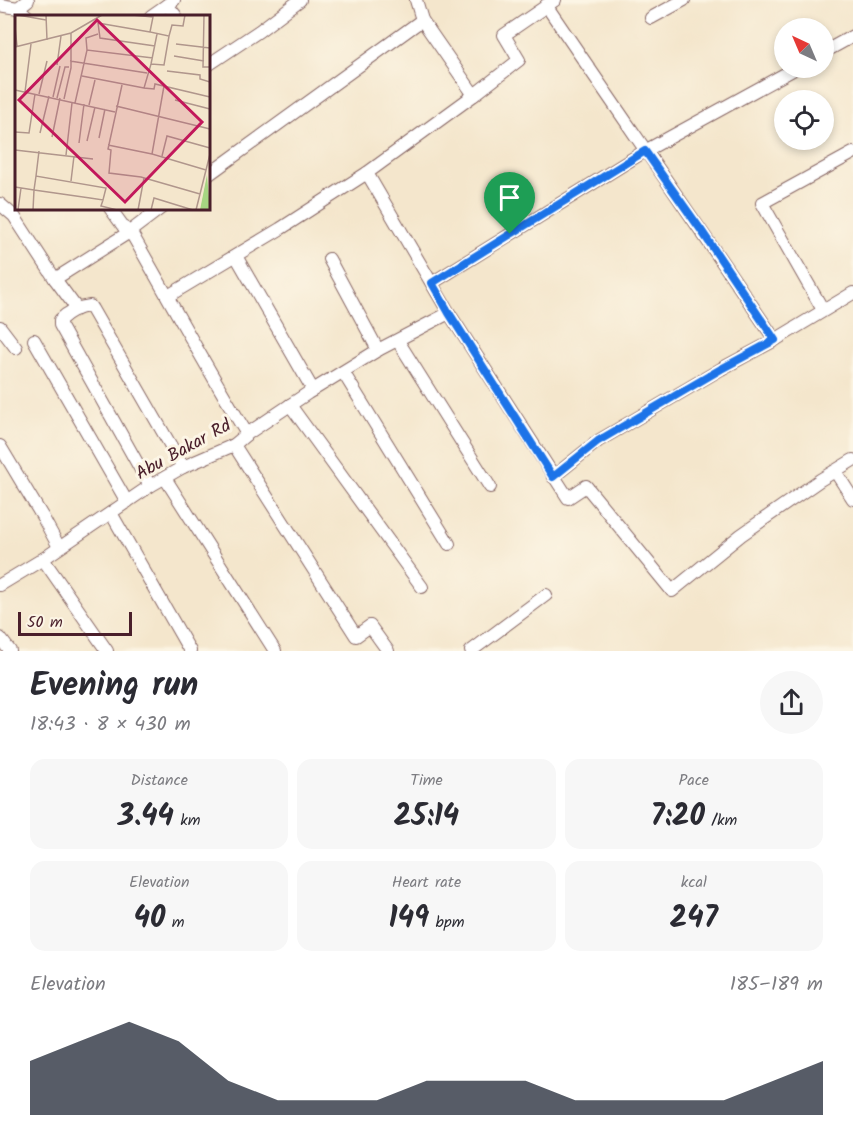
<!DOCTYPE html>
<meta charset="utf-8">
<style>
:root{--surface:#fff;--page:#f7f7f7;--text:#2b2b33;--muted:#7c7c81;--accent:#111827}
body{margin:0;font-family:Kalam,sans-serif;background:var(--page);color:var(--text);height:100vh;display:flex;flex-direction:column;font-size:22px;white-space:nowrap}
*{box-sizing:border-box;margin:0}
p{font-size:20px;color:var(--muted)}
.icon{flex:none;width:33px;height:33px;fill:none;stroke:currentColor;stroke-width:2;stroke-linecap:round;stroke-linejoin:round}
.map{position:relative;height:651px;overflow:hidden}
.details{display:flex;flex-direction:column;background:var(--surface);flex:1}
.details>*{flex:none}
.needle{width:39px;rotate:316deg}
.buttons{position:absolute;left:774px;top:18px;display:grid;gap:12px}
.buttons a{display:grid;place-items:center;width:60px;height:60px;border-radius:50%;background:var(--surface);box-shadow:0 3px 9px #0003;font-size:30px}
.scale{position:absolute;left:18px;bottom:15px;width:114px;box-sizing:border-box;padding-left:6px;border:3px solid #4a1f2b;border-top:0;font-size:16px;line-height:21px;white-space:nowrap;color:#4a1f2b;-webkit-text-stroke:4px #fcf5e5;paint-order:stroke}
.pin{position:absolute;display:grid;place-items:center;width:51px;height:51px;color:#fff;margin:-62px -26px;border-radius:50% 50% 50% 0;rotate:-45deg;box-shadow:0 0 6px #0007}
.pin .icon{rotate:45deg}
.round{display:grid;place-items:center;flex:none;width:63px;height:63px;border-radius:32px;background:var(--page)}
.headline{display:flex;align-items:center;justify-content:space-between;height:102px;padding:0 30px}
h1{font-size:33px;font-weight:600;line-height:45px}
.stats{display:grid;grid-template-columns:repeat(3,1fr);gap:9px;height:102px;padding:6px 30px}
.stats div{display:grid;align-content:center;border-radius:15px;background:var(--page);text-align:center}
.stats b{font-size:30px;font-weight:600}
.stats small{font-size:16px;font-weight:400}
.stats p{font-size:16px}
.chart{height:168px;padding:12px 30px}
.chart p{display:flex;justify-content:space-between}
.chart svg{width:100%;height:108px;margin-top:6px;fill:var(--accent);opacity:.7}
.map>svg:first-child{display:block}
</style>
<div class="map">
<svg width="853" height="651" viewBox="0 0 853 651">
<rect width="100%" height="100%" fill="#fcf5e5"/>
<filter id="ink" filterUnits="userSpaceOnUse"><feTurbulence type="fractalNoise" baseFrequency=".0167" numOctaves="2"/><feDisplacementMap in="SourceGraphic" scale="12" xChannelSelector="R" yChannelSelector="G"/><feConvolveMatrix kernelMatrix="1 2 1 2 8 2 1 2 1" color-interpolation-filters="sRGB"/></filter>
<filter id="wash" filterUnits="userSpaceOnUse"><feTurbulence type="fractalNoise" baseFrequency=".008" numOctaves="4" result="noise"/><feDisplacementMap in="SourceGraphic" scale="24" xChannelSelector="R" yChannelSelector="G"/><feGaussianBlur stdDeviation="1.35" result="paint"/><feColorMatrix in="noise" values="0 0 0 0 0 0 0 0 0 0 0 0 0 0 0 0 0 1.4 0 .05"/><feComposite in="paint" operator="in"/></filter>
<g filter="url(#wash)">
<rect width="100%" height="100%" fill="#f4e6cc"/>
</g>
<g filter="url(#ink)">
<g fill="none" stroke-linecap="round" stroke-linejoin="round">
<g stroke="#866563" stroke-width="14">
<g id="minor">
<path d="M416,0L422,20L474,95L519,60L504,35L555,0"/>
<path d="M0,5L18,8L28,0"/>
<path d="M167,5L176,16"/>
<path d="M546,5C622,117 700,228 775,340L853,293"/>
<path d="M18,8L27,16"/>
<path d="M151,16L174,0"/>
<path d="M651,18L684,0"/>
<path d="M824,52L853,36"/>
<path d="M208,65L259,31L300,0"/>
<path d="M367,173L449,313L568,498L586,486L672,591L741,535L820,480L853,460"/>
<path d="M208,175L422,20"/>
<path d="M0,204L14,216L55,279L77,309"/>
<path d="M110,208L128,233L133,236C171,302 207,369 247,434"/>
<path d="M236,256L313,390"/>
<path d="M329,259L378,350"/>
<path d="M55,279L128,233L161,208"/>
<path d="M432,283L645,151L796,68"/>
<path d="M168,296L280,229L367,173L474,95"/>
<path d="M823,310L762,203L853,153"/>
<path d="M0,327L16,348"/>
<path d="M34,340L127,502"/>
<path d="M398,341L490,487"/>
<path d="M343,372L449,544"/>
<path d="M290,405L422,587"/>
<path d="M234,445L356,636L370,626L388,651"/>
<path d="M0,446L42,516L59,547"/>
<path d="M835,471L853,499"/>
<path d="M553,477L598,441L721,369L775,340"/>
<path d="M165,478L275,651"/>
<path d="M150,486L60,325V320C68,312 79,307 90,306L92,309L183,467"/>
<path d="M111,513L190,651"/>
<path d="M43,559L107,651"/>
<path d="M0,585L43,559L150,486L183,467L234,445L247,434L308,393L378,350L449,313"/>
<path d="M0,638L10,651"/>
<path d="M471,651L546,595"/>
</g>
</g>
<use href="#minor" stroke="#fff" stroke-width="12"/>
</g>
</g>
<g fill="none" stroke-linecap="round" stroke-linejoin="round" filter="url(#ink)">
<g stroke="#fff" stroke-width="12">
<path id="route" d="M645,151L701,230L775,340L721,369L598,441L553,477L449,313L432,283Z"/>
</g>
<use href="#route" stroke="#1a73e8" stroke-width="8"/>
</g>
<g text-anchor="middle" stroke-width="6" stroke-linejoin="round" paint-order="stroke">
<g font-size="18" fill="#4a1f2b" stroke="#fcf5e5">
<text transform="translate(183 449) rotate(-29)" y="6">Abu Bakar Rd</text>
</g>
</g>
<g transform="translate(15 15)">
<rect width="195" height="195" fill="#f4e6cc"/>
<path d="M192,160L195,195H185Z" fill="#a6d582"/>
<path fill="none" stroke="#b0968c" stroke-width="1.5" d="M3,0L31,5M31,0L32,25M117,0L138,2L135,17L154,21L149,50L136,49L129,73L139,74L140,69L195,82M189,0L188,52H195M83,8L85,23L140,31M83,8L135,17M0,12L2,31M154,21L157,10L168,11L170,0M161,29L195,33M0,32L56,18L87,0M72,35L71,23L83,19M159,41L189,46M55,46L132,58M136,49L142,19M42,50L46,21M152,56L185,60V64L195,67M67,61L129,73M107,70L93,134L96,135L94,158L126,162L185,179M149,71L137,139L191,155M0,75L100,97M10,77L16,29M24,79L32,46M38,82L45,51M42,83L50,52H54M49,84L56,53V18M160,85L195,94M60,88L72,35L138,43M74,90L80,65M101,91L195,114M0,117L14,118L20,79M25,118L34,81M37,122L45,83M84,123L90,94M72,126L80,92M64,128L69,89M93,130L137,139M0,135L78,144M51,140L57,88M147,141L152,121L195,133M21,161L24,136M56,166L59,141M0,172L19,175L75,183L88,185L91,173L21,161L19,175L18,195M88,185L86,191L102,195M3,195L6,173M123,195L129,163M136,195L139,183L178,195M181,195L195,139"/>
<path fill="#c2185b" fill-opacity="0.15" stroke="#c2185b" stroke-width="3" d="M82,5L187,107L110,187L4,85Z"/>
<rect width="195" height="195" fill="none" stroke="#4a1f2b" stroke-width="3"/>
</g>
</svg>
<div class="buttons">
<a><svg class="needle" viewBox="-14 -14 28 28"><path d="M0-13l5 13h-10z" fill="#e53935"/><path d="M0 13l5-13h-10z" fill="#7c7c81"/></svg></a>
<a><svg class="icon" aria-label="locate" viewBox="0 0 24 24"><circle cx="12" cy="12" r="6"/><path d="M12 2v4M12 18v4M2 12h4M18 12h4"/></svg></a>
</div>
<div class="scale">50 m</div>
<div class="pin" style="left:510px;top:234px;background:#1e9e55"><svg class="icon" aria-label="arrive" viewBox="0 0 24 24"><path d="M6 21V4h12l-3 4 3 4H6"/></svg></div>
</div>
<section class="details">
<div class="headline"><div><h1>Evening run</h1><p>18:43 · 8 × 430 m</p></div><a class="round"><svg class="icon" aria-label="share" viewBox="0 0 24 24"><path d="M12 15V3M7 8l5-5 5 5M5 13v7h14v-7"/></svg></a></div>
<div class="stats">
<div><p>Distance</p><b>3.44<small> km</small></b></div>
<div><p>Time</p><b>25:14</b></div>
<div><p>Pace</p><b>7:20<small> /km</small></b></div>
</div>
<div class="stats">
<div><p>Elevation</p><b>40<small> m</small></b></div>
<div><p>Heart rate</p><b>149<small> bpm</small></b></div>
<div><p>kcal</p><b>247</b></div>
</div>
<div class="chart"><p><span>Elevation</span>185–189 m</p>
<svg viewBox="0 0 160 44" preserveAspectRatio="none"><path d="M0 44V22L10 14L20 6L30 14L40 30L50 38L60 38L70 38L80 30L90 30L100 30L110 38L120 38L130 38L140 38L150 30L160 22V44z"/></svg>
</div>
</section>
